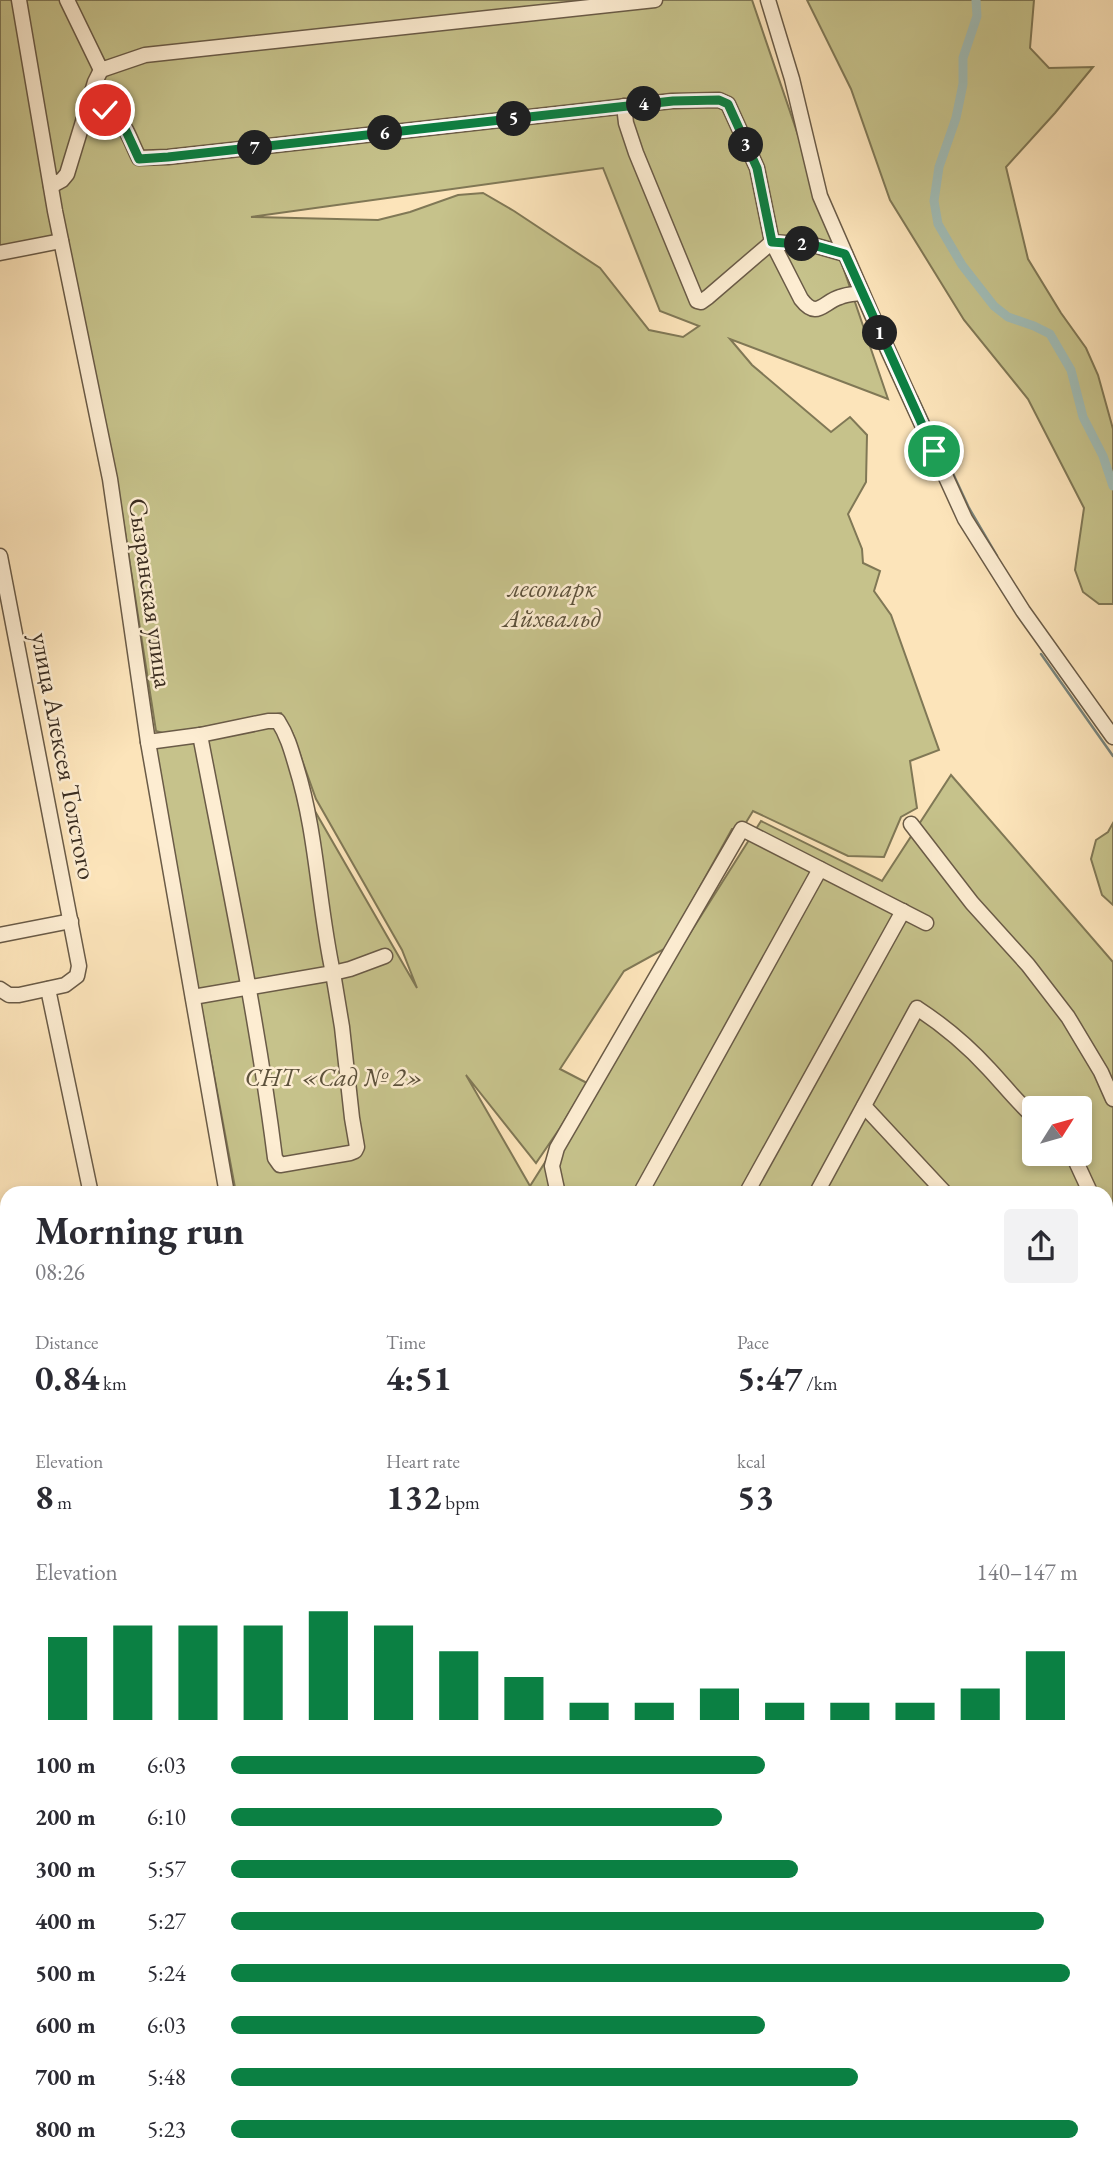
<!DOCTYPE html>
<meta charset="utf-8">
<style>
:root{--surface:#fff;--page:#f2f2f3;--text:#2b2b33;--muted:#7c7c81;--accent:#0b8043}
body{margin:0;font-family:"EB Garamond",serif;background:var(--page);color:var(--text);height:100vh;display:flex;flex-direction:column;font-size:26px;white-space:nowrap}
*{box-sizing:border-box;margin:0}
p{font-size:23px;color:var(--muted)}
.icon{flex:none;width:38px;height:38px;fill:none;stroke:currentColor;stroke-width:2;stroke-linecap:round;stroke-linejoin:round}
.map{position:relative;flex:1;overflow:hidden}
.drawer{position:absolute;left:0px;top:1186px;width:1113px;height:989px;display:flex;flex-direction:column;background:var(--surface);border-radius:21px 21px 0 0;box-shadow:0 4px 10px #0003}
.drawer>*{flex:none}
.needle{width:46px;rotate:53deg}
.fabs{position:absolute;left:1022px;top:1096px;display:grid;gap:14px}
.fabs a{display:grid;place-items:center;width:70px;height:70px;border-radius:7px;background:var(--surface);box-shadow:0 4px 10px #0003;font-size:35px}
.pin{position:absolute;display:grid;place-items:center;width:60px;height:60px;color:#fff;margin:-30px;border:4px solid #fff;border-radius:50%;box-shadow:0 2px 7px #0007}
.km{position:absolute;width:35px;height:35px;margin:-18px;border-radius:50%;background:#222;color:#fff;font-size:19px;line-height:35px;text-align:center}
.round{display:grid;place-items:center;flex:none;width:74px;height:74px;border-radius:7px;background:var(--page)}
.summary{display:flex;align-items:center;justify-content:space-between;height:119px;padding:0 35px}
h1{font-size:38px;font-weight:700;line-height:52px}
.metrics{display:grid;grid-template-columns:repeat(3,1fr);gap:10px;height:119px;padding:7px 35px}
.metrics div{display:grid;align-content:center}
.metrics b{font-size:35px;font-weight:700}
.metrics small{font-size:19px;font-weight:400}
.metrics p{font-size:19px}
.chart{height:196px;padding:14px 35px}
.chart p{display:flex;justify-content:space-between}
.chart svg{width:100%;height:126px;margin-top:7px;stroke:var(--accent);stroke-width:6}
ul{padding:0 35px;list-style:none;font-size:23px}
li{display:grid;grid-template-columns:112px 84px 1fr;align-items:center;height:52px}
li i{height:18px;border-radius:9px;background:var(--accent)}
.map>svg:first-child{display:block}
</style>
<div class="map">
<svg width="1113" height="2174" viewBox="0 0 1113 2174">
<rect width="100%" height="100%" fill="#fce4ba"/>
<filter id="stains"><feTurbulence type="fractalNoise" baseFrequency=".00286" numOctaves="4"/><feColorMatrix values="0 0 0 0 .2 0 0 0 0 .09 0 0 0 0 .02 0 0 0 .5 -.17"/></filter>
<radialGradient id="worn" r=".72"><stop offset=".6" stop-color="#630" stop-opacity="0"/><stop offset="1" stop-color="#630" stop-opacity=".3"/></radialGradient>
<g fill="#c6c28b" stroke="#807856" stroke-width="2" fill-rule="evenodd">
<path d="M0,0H752L888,399L730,339L752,365L831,432L850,417L867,435L866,482L848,514L862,549L863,563L880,571L874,591L891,615L939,750L910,761L917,808L901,817L884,857L848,856L753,811L742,829H732L666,948L624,971L560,1069L587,1083L560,1128L536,1163L466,1075L530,1186L761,821L882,881L951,775L1113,962V1783L1106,1784V1194L236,1193L151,737L281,716L312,806L417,988L402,950L316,799L292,732L281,713L166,734L156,731L117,481L65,243L0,251ZM603,168L660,311L699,326L683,337L649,330L600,268L514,211L483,193L458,195L410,212L378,220L251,217ZM1034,1108H1080V1153H1034Z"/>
<path d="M807,0H1034L1030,48L1049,68L1093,67L1055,113L1006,167L1028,259L1061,313L1086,348L1098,375L1113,429V604H1099L1083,592L1075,570L1084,508L1028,399L964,320L890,200L851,89Z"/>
<path d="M1113,823V905L1102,895L1091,859L1096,840L1108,832Z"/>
<path d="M1113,1797V1859L1106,1852V1800Z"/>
<path d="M1106,1942H1113V2174H771V2168H1106Z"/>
</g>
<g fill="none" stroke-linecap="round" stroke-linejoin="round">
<g stroke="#78837b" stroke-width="2.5">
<path d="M917,396L969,508L997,556"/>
<path d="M1041,654L1113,756"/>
<path d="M1109,1660L1113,1651"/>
<path d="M1106,1770L1113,1772"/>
<path d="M803,2168L806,2174"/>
</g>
<path stroke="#a1bdb7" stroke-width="9" d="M976,0L977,16L963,58V84L956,118L939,167L934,201L938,224L962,265L994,306L1008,317L1034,326L1050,334L1071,370L1083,417L1103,456L1113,486"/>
<g stroke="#6a5b47" stroke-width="17">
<g id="minor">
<path d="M19,0L55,211L110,479L148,742L227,1194"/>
<path d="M67,0L101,70L145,55L655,0"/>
<path d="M768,0L792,79L820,196L872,315L965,519L1023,611L1113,737"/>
<path d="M624,106L626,123L636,153L697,301L701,302L708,297L772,242L801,299C817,320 823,302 840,297C847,294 855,294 862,293"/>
<path d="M87,109C125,112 124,128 139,158L168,157L672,101L719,100L728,104L757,168L772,242L813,245L845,254"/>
<path d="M51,186L62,180L67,174L95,82L101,70"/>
<path d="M0,253L61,241"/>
<path d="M0,556L79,966L77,976L65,985L19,995H9L0,989"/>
<path d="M200,735C227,876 257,1015 275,1158L280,1165L350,1153L355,1151L357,1147L352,1118L342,1027L333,973L350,969L385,956"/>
<path d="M148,742L200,735L268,721H278C287,735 291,749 296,766C317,833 318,904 333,973L193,997"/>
<path d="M911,824L972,903L1028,965L1068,1017L1101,1072L1113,1099"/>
<path d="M0,935L71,921"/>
<path d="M48,989L91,1194"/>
<path d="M864,1106L946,1194"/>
<path d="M1072,1153L1091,1194"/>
<path d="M558,1194L552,1166L557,1148L742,829L926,923"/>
<path d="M640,1194L820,869"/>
<path d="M746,1194L903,911"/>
<path d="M816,1194L917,1008C943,1025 968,1046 989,1069C1004,1085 1017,1102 1034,1117"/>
<path d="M1106,1226L1113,1241"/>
<path d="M1106,1367L1113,1361"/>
<path d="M1106,1508L1113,1501"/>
<path d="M1106,1676L1113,1665"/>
<path d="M1106,1703L1113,1709"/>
<path d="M0,2066L7,2064"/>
<path d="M0,2164L2,2174"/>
</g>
</g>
<use href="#minor" stroke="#fdedd2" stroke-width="14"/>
<g stroke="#3a2d21" stroke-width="5">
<g id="rail">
<path d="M0,1541L7,1571"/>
<path d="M150,2168L152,2174"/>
<path d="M211,2168L216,2174"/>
</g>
</g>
<use href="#rail" stroke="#fdedd2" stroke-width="2.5" stroke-dasharray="8" stroke-linecap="butt"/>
</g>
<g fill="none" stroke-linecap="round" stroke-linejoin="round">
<g stroke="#fff" stroke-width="14">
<path id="route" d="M105,110L121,120L139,159L168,157L673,101L719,100L728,104L757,168L772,242L813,245L845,254L934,451"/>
</g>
<use href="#route" stroke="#0b8043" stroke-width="9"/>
</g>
<g text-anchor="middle" stroke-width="5" stroke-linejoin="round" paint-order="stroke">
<g font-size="26" font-style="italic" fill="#5d523c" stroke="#fdedd2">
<text x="552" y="597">лесопарк<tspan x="552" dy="30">Айхвальд</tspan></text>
<text x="334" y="1086">СНТ «Сад № 2»</text>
</g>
<g font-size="26" fill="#3a2d21" stroke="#fdedd2">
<text transform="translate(151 593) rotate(82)" y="9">Сызранская улица</text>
<text transform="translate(64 756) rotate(79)" y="9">улица Алексея Толстого</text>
</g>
</g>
<rect width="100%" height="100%" filter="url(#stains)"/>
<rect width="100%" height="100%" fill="url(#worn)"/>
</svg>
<div class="fabs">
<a><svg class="needle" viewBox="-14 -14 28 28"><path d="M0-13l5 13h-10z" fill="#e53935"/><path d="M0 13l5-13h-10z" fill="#7c7c81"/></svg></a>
</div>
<div class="pin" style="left:934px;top:451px;background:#1e9e55"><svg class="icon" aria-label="arrive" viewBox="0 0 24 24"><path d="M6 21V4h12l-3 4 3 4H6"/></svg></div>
<div class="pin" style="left:105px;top:110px;background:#d93025"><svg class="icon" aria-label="check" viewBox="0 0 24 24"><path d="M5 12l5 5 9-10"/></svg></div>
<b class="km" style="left:880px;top:333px">1</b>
<b class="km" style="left:802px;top:244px">2</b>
<b class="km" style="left:746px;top:145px">3</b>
<b class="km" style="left:644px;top:104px">4</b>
<b class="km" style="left:514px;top:119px">5</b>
<b class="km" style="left:385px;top:133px">6</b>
<b class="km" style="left:255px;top:148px">7</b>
<section class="drawer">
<div class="summary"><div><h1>Morning run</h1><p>08:26</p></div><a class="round"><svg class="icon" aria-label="share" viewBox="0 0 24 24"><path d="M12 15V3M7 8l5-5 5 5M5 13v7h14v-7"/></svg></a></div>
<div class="metrics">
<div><p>Distance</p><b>0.84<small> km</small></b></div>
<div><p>Time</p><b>4:51</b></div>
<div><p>Pace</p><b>5:47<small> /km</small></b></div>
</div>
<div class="metrics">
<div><p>Elevation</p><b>8<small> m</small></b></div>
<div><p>Heart rate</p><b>132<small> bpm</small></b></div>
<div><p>kcal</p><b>53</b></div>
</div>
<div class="chart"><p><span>Elevation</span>140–147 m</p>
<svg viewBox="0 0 160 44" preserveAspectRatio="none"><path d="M5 44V15M15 44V11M25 44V11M35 44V11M45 44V6M55 44V11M65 44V20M75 44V29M85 44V38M95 44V38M105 44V33M115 44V38M125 44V38M135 44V38M145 44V33M155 44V20"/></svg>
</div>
<ul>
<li><b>100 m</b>6:03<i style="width:63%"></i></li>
<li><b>200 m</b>6:10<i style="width:58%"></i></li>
<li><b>300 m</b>5:57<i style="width:67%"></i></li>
<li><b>400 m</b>5:27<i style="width:96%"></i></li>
<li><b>500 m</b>5:24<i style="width:99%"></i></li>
<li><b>600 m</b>6:03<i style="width:63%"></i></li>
<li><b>700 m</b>5:48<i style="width:74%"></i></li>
<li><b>800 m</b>5:23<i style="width:100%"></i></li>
</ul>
</section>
</div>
